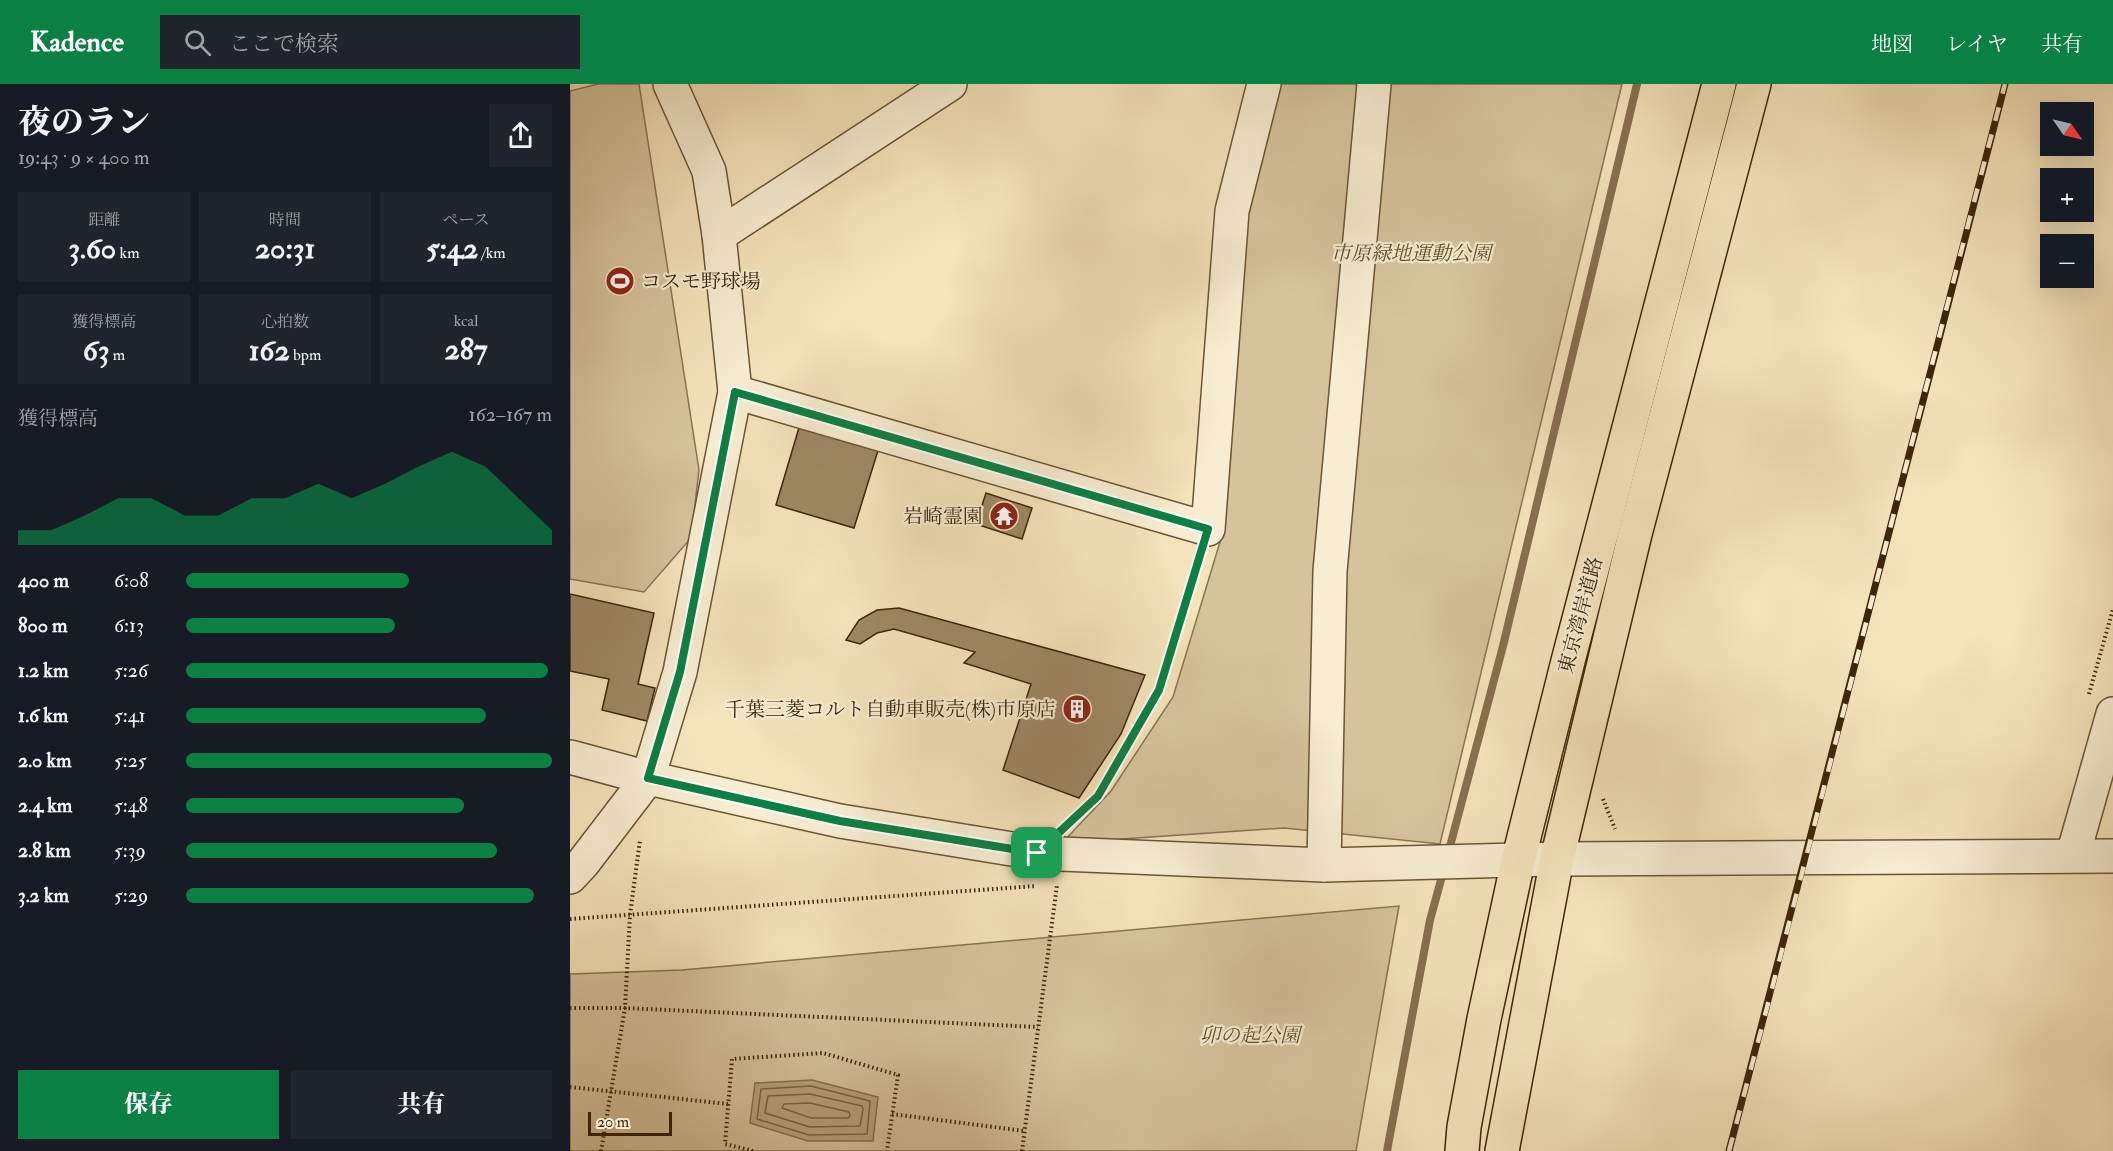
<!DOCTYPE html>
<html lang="ja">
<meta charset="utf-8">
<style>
:root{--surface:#171b24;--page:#20242c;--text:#f1f3f6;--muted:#9ea1a6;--accent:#0b8043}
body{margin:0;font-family:"IM FELL Double Pica","Noto Serif JP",serif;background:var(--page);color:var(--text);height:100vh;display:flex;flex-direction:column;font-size:22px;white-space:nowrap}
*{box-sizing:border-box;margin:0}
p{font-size:20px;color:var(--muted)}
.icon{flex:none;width:33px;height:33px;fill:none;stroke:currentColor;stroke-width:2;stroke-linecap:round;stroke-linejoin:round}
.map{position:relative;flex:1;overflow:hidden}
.drawer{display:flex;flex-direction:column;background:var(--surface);width:570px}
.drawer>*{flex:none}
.needle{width:39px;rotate:124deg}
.fabs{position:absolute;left:1470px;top:18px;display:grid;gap:12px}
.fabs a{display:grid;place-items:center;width:54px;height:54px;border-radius:0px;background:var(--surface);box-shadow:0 6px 24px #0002;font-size:30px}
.scale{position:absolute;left:18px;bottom:15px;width:84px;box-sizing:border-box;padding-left:6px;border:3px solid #3e2507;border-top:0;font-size:16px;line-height:21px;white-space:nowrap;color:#3e2507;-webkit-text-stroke:4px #f8edd2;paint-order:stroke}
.pin{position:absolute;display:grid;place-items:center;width:51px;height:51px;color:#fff;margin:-26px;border-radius:12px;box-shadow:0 3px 9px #0006}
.round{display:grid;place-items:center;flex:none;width:63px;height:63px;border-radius:0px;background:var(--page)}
.overview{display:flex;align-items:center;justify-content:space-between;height:102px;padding:0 18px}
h1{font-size:33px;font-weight:800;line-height:45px}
.metrics{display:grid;grid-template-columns:repeat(3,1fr);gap:9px;height:102px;padding:6px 18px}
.metrics div{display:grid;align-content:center;border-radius:0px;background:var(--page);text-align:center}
.metrics b{font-size:30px;font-weight:800}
.metrics small{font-size:16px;font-weight:400}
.metrics p{font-size:16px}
.chart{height:168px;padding:12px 18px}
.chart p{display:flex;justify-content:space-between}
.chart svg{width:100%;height:108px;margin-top:6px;fill:var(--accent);opacity:.7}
.primary-button{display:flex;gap:12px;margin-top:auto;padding:12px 18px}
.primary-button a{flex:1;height:69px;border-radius:0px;background:var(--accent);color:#fff;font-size:24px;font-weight:800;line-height:69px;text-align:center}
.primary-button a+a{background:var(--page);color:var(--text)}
ul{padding:0 18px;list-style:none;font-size:20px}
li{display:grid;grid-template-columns:96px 72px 1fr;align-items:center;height:45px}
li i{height:15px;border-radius:8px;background:var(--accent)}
header{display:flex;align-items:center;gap:36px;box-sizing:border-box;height:84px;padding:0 30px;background:var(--accent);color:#fff}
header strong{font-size:28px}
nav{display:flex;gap:33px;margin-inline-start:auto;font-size:21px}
.search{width:420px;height:54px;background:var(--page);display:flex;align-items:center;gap:15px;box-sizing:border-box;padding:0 21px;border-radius:0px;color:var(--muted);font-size:22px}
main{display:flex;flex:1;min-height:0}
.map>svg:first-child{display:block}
</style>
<header>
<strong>Kadence</strong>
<div class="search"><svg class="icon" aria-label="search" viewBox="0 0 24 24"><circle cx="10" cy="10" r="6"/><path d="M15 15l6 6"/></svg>ここで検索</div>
<nav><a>地図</a><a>レイヤ</a><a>共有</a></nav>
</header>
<main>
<section class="drawer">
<div class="overview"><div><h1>夜のラン</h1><p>19:43 · 9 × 400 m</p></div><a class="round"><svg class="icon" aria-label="share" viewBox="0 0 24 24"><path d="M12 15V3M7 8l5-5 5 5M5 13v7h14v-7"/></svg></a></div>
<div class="metrics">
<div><p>距離</p><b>3.60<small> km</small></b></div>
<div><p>時間</p><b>20:31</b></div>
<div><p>ペース</p><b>5:42<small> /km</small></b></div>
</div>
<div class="metrics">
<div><p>獲得標高</p><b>63<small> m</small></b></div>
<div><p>心拍数</p><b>162<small> bpm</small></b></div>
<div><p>kcal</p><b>287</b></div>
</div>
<div class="chart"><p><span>獲得標高</span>162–167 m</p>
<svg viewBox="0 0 160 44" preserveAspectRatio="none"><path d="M0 44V38L10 38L20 32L30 25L40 25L50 32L60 32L70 25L80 25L90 19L100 25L110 19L120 12L130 6L140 12L150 25L160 38V44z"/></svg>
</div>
<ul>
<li><b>400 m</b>6:08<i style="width:61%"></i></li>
<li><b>800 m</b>6:13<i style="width:57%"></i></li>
<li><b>1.2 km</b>5:26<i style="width:99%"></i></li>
<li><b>1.6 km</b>5:41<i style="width:82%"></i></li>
<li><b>2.0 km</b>5:25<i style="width:100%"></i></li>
<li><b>2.4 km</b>5:48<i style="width:76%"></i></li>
<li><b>2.8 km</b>5:39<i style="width:85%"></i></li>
<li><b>3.2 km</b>5:29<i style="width:95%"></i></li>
</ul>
<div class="primary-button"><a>保存</a><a>共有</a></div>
</section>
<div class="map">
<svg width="1543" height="1067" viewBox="0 0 1543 1067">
<rect width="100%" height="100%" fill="#f5e3ba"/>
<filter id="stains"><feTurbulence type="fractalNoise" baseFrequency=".00333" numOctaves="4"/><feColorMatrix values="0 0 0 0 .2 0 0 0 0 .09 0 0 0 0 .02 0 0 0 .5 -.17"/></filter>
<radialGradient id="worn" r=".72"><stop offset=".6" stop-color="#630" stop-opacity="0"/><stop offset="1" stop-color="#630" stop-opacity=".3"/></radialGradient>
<g fill="#d6c39c" stroke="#8a7452" stroke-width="1.5">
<path d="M28,0H69L129,386L121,454L74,508L0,495V7Z"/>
<path d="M710,0H1052L870,760L714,744L492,759L541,707L603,613L653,448L677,130Z"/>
<path d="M829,822L786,1067H0V890L112,886Z"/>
</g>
<path fill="#b7a27d" stroke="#87704e" stroke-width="1.5" d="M242,996L308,1013L303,1057H238L180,1039L185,999Z"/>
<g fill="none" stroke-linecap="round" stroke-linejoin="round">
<g stroke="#7a6442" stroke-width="1.5">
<path d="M241,1002L300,1017L297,1050L239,1051L187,1035L191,1005Z"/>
<path d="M240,1010L292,1022L293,1025L290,1042L240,1043L195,1029L198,1012Z"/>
<path d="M240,1019L279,1028L280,1032L278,1034H241L212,1024L214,1020Z"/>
</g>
<g stroke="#87704e" stroke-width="8">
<path d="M878,770L933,562L1067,0"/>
<path d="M817,1067L860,836L874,785"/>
</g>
</g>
<g fill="#9d8864" stroke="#3e2507" stroke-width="1.5">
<path d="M231,337L310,360L284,444L206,421Z"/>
<path d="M416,409L462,424L452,455L406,440Z"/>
<path d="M0,510L84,529L68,600L85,604L77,637L32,626L39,595L0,587Z"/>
<path d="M329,524L575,591L551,650L509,714L433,686L461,600L394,579L405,568L324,545L307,549L290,560L276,556L289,536L307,526Z"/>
</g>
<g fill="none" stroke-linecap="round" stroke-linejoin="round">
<g stroke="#6c5434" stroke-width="36">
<g id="minor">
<path d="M149,151L380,0"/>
<path d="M165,308L638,445L662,127L694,0"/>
<path d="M0,673L78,694L270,737L467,769L754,781L987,775L1543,772"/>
<path d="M1503,771L1543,630"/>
<path d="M754,781L760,487L804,0"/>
<path d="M0,793L13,779L78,694L110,588L165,308L149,151L139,87L100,0"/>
</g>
</g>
<g stroke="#3e2507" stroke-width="36">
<g id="highway">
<path d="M892,1067L894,1043L914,935L948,777L998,577L1149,0"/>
<path d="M932,1067L987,775L1065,450L1184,0"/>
</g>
</g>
<g stroke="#3e2507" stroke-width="4" stroke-dasharray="1.5 3" stroke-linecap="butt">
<path d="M1519,610L1543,525"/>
<path d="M1033,715L1045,745"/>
<path d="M498,740L528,712L589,606L629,475"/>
<path d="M0,835L466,802"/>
<path d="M0,924H55L468,943"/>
<path d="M0,1003L158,1020"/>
<path d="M322,1030L455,1047"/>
<path d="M31,1067L55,924L60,831L70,756"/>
<path d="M183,1067L155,1060L162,975L253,969L328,991L317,1067"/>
<path d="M452,1067L487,801"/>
</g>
<use href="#minor" stroke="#f8edd2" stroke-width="33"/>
<use href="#highway" stroke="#f5e3ba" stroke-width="33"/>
<g stroke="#3e2507" stroke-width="7">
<path id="rail" d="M1159,1067C1254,712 1341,355 1435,0"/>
</g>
<use href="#rail" stroke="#f8edd2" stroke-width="4.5" stroke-dasharray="14" stroke-linecap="butt"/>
</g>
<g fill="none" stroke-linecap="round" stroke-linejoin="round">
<g stroke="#fff" stroke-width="12">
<path id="route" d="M165,308L638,445L589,606L528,712L467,769L270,737L78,694L110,588Z"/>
</g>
<use href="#route" stroke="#0b8043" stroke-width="8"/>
</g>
<defs>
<g id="stadium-disc" transform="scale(1.5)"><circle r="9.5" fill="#8f2418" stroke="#f8edd2"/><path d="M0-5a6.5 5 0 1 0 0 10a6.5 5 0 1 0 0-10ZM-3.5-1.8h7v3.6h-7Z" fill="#fff"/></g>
<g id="temple-disc" transform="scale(1.5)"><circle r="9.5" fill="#8f2418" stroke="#f8edd2"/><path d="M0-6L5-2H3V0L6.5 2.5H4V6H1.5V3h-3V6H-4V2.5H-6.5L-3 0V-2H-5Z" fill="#fff"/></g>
<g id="building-disc" transform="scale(1.5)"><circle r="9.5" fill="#8f2418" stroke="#f8edd2"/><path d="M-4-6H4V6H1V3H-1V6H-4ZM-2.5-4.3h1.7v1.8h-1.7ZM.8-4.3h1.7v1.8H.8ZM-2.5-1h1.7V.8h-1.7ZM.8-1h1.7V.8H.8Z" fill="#fff"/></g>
</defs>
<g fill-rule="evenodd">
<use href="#stadium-disc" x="50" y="197"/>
<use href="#temple-disc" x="434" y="432"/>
<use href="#building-disc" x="507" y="625"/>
</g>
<g text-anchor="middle" stroke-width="4.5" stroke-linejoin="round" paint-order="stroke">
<g font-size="20" font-style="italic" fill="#644c2c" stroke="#f8edd2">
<text x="841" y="176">市原緑地運動公園</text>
<text x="680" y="958">卯の起公園</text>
</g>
<g font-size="20" fill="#3e2507" stroke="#f8edd2" text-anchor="end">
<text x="71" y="204" text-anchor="start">コスモ野球場</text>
<text x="413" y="439">岩崎霊園</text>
<text x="486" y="632">千葉三菱コルト自動車販売(株)市原店</text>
</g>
<g font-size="20" fill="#3e2507" stroke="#f8edd2">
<text transform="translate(1010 531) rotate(-75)" y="7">東京湾岸道路</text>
</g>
</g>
<rect width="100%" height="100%" filter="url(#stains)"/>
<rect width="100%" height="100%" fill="url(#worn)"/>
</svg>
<div class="fabs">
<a><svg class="needle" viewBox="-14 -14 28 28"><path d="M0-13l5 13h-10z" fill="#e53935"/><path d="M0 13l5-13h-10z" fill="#9ea1a6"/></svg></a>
<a>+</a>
<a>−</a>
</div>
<div class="scale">20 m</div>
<div class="pin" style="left:467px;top:769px;background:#1e9e55"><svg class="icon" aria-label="arrive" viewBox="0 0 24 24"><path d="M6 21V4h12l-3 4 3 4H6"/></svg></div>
</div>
</main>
